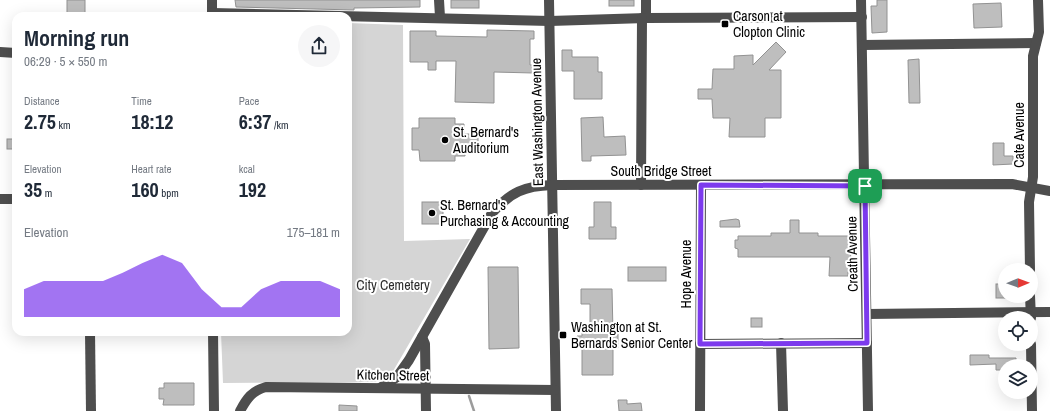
<!DOCTYPE html>
<meta charset="utf-8">
<style>
:root{--surface:#fff;--page:#f6f6f7;--text:#1f2937;--muted:#747a83;--accent:#7c3aed}
body{margin:0;font-family:"Archivo Narrow",sans-serif;background:var(--page);color:var(--text);height:100vh;display:flex;flex-direction:column;font-size:15px;white-space:nowrap}
*{box-sizing:border-box;margin:0}
p{font-size:13px;color:var(--muted)}
.icon{flex:none;width:22px;height:22px;fill:none;stroke:currentColor;stroke-width:2;stroke-linecap:round;stroke-linejoin:round}
.map{position:relative;flex:1;overflow:hidden}
.side{position:absolute;left:12px;top:12px;width:340px;height:324px;display:flex;flex-direction:column;background:var(--surface);border-radius:12px;box-shadow:0 4px 16px #0002}
.side>*{flex:none}
.needle{width:26px;rotate:89deg}
.tools{position:absolute;left:998px;top:263px;display:grid;gap:8px}
.tools a{display:grid;place-items:center;width:40px;height:40px;border-radius:50%;background:var(--surface);box-shadow:0 4px 16px #0002;font-size:20px}
.pin{position:absolute;display:grid;place-items:center;width:34px;height:34px;color:#fff;margin:-17px;border-radius:8px;box-shadow:0 2px 6px #0006}
.round{display:grid;place-items:center;flex:none;width:42px;height:42px;border-radius:21px;background:var(--page)}
.head{display:flex;align-items:center;justify-content:space-between;height:68px;padding:0 12px}
h1{font-size:22px;font-weight:700;line-height:30px}
.stats{display:grid;grid-template-columns:repeat(3,1fr);gap:6px;height:68px;padding:4px 12px}
.stats div{display:grid;align-content:center}
.stats b{font-size:20px;font-weight:700}
.stats small{font-size:11px;font-weight:400}
.stats p{font-size:11px}
.chart{height:112px;padding:8px 12px}
.chart p{display:flex;justify-content:space-between}
.chart svg{width:100%;height:72px;margin-top:4px;fill:var(--accent);opacity:.7}
.map>svg:first-child{display:block}
</style>
<div class="map">
<svg width="1050" height="411" viewBox="0 0 1050 411">
<rect width="100%" height="100%" fill="#fff"/>
<path fill="#d5d5d5" d="M348,23L403,25L404,241L470,239L392,373L385,378L375,382L223,383L221,332H348Z"/>
<g fill="none" stroke-linecap="round" stroke-linejoin="round">
<path stroke="#9c9c9c" stroke-width="2.5" d="M469,396L474,411"/>
</g>
<g fill="#bebebe" stroke="#929292">
<rect x="67" y="0" width="18" height="16"/>
<path d="M235,0H420V7L354,8V10L236,7Z"/>
<rect x="451" y="0" width="28" height="8"/>
<rect x="609" y="0" width="25" height="6"/>
<path d="M877,0H887V32L872,33L871,6H877Z"/>
<path d="M1001,3L1002,27L974,28L973,4Z"/>
<path d="M487,30L534,31V39H530V65H533V73L494,72V103L455,102L456,61H436V70H428V62H410V31H436V36L487,37Z"/>
<path d="M776,42L786,52L769,70H781V118H765V137H729L730,118H713L712,99H698V89H712L713,69H734V56L753,55V65Z"/>
<path d="M562,50H572V57H598V72H602V99H574V71H562Z"/>
<path d="M919,59L920,103H909L908,60Z"/>
<path d="M603,117L604,137L625,136L626,155L591,156V161H582L581,118Z"/>
<path d="M419,118H455V124H464V134H478V146H465V156H455V161H420L419,150H412V128H419Z"/>
<rect x="7" y="139" width="9" height="10"/>
<path d="M993,143H1004V156H1013V164L993,165Z"/>
<rect x="422" y="202" width="21" height="22"/>
<path d="M594,202H611V227H616V239H589V227H594Z"/>
<path d="M736,219L739,220L740,227H720V221Z"/>
<path d="M790,220H799V233H818V236H851V240H855V249H851L850,272H848V276H829L830,257H738V249L735,248V240H738V236H771V233H790Z"/>
<path d="M488,267H518L519,348L489,349Z"/>
<rect x="628" y="267" width="38" height="14"/>
<rect x="996" y="284" width="9" height="14"/>
<path d="M581,289H612L613,333H618V348H613V375H582V344H577V336H582V325H590V304H581Z"/>
<rect x="751" y="318" width="11" height="9"/>
<path d="M970,355H989V358H1016V366H1005V370H996V364L970,365Z"/>
<path d="M164,383H194V405H163L164,399H159V388H164Z"/>
<path d="M618,400H627V404L641,403L642,411H619Z"/>
<path d="M339,405L357,406V411H339Z"/>
</g>
<g fill="none" stroke-linecap="round" stroke-linejoin="round">
<g stroke="#4e4e4e" stroke-width="10">
<path d="M212,0V16"/>
<path d="M439,0L440,17"/>
<path d="M549,0L556,411"/>
<path d="M646,0V18"/>
<path d="M861,0L868,411"/>
<path d="M212,13L550,21L646,18L862,17"/>
<path d="M862,45L1036,43"/>
<path d="M0,52L16,53"/>
<path d="M641,185L642,18"/>
<path d="M0,199H16"/>
<path d="M1030,270L1029,202L1033,177V56L1039,32L1038,0"/>
<path d="M1030,296L1031,318"/>
<path d="M867,314L1050,312"/>
<path d="M90,332L91,411"/>
<path d="M213,332L214,411"/>
<path d="M422,337L425,344L426,411"/>
<path d="M781,343L783,411"/>
<path d="M700,344L867,343"/>
<path d="M1031,344L1032,411"/>
<path d="M380,388L397,377L409,360L492,213C511,192 524,186 552,185L1012,184L1050,191"/>
<path d="M240,411C247,398 252,391 266,387L555,390"/>
<path d="M700,411L701,185"/>
</g>
</g>
<g fill="none" stroke-linecap="round" stroke-linejoin="round">
<g stroke="#fff" stroke-width="8">
<path id="route" d="M701,185L865,186L867,343L700,344Z"/>
</g>
<use href="#route" stroke="#7c3aed" stroke-width="5"/>
</g>
<g fill="#000" stroke="#fff" stroke-width="1.5">
<rect x="721" y="20" width="8" height="8" rx="2"/>
<circle cx="445" cy="140" r="4"/>
<circle cx="432" cy="213" r="4"/>
<rect x="559" y="331" width="8" height="8" rx="2"/>
</g>
<g text-anchor="middle" stroke-width="4" stroke-linejoin="round" paint-order="stroke">
<g font-size="14" fill="#000" stroke="#fff" text-anchor="start">
<text x="733" y="21">Carson at<tspan x="733" dy="16">Clopton Clinic</tspan></text>
<text x="453" y="137">St. Bernard's<tspan x="453" dy="16">Auditorium</tspan></text>
<text x="440" y="210">St. Bernard's<tspan x="440" dy="16">Purchasing &amp; Accounting</tspan></text>
<text x="571" y="332">Washington at St.<tspan x="571" dy="16">Bernards Senior Center</tspan></text>
</g>
<g font-size="14" fill="#000" stroke="#fff">
<text transform="translate(537 122) rotate(-91)" y="5">East Washington Avenue</text>
<text transform="translate(1019 135) rotate(-90)" y="5">Cate Avenue</text>
<text x="661" y="176">South Bridge Street</text>
<text transform="translate(852 254) rotate(-91)" y="5">Creath Avenue</text>
<text transform="translate(686 274) rotate(-90)" y="5">Hope Avenue</text>
<text transform="translate(393 375) rotate(1)" y="5">Kitchen Street</text>
</g>
<g font-size="14" fill="#2c2c2c" stroke="#fff">
<text x="393" y="290">City Cemetery</text>
</g>
</g>
</svg>
<div class="tools">
<a><svg class="needle" viewBox="-14 -14 28 28"><path d="M0-13l5 13h-10z" fill="#e53935"/><path d="M0 13l5-13h-10z" fill="#747a83"/></svg></a>
<a><svg class="icon" aria-label="locate" viewBox="0 0 24 24"><circle cx="12" cy="12" r="6"/><path d="M12 2v4M12 18v4M2 12h4M18 12h4"/></svg></a>
<a><svg class="icon" aria-label="layers" viewBox="0 0 24 24"><path d="M12 4l9 5-9 5-9-5zM3 14l9 5 9-5"/></svg></a>
</div>
<div class="pin" style="left:865px;top:186px;background:#1e9e55"><svg class="icon" aria-label="arrive" viewBox="0 0 24 24"><path d="M6 21V4h12l-3 4 3 4H6"/></svg></div>
<section class="side">
<div class="head"><div><h1>Morning run</h1><p>06:29 · 5 × 550 m</p></div><a class="round"><svg class="icon" aria-label="share" viewBox="0 0 24 24"><path d="M12 15V3M7 8l5-5 5 5M5 13v7h14v-7"/></svg></a></div>
<div class="stats">
<div><p>Distance</p><b>2.75<small> km</small></b></div>
<div><p>Time</p><b>18:12</b></div>
<div><p>Pace</p><b>6:37<small> /km</small></b></div>
</div>
<div class="stats">
<div><p>Elevation</p><b>35<small> m</small></b></div>
<div><p>Heart rate</p><b>160<small> bpm</small></b></div>
<div><p>kcal</p><b>192</b></div>
</div>
<div class="chart"><p><span>Elevation</span>175–181 m</p>
<svg viewBox="0 0 160 44" preserveAspectRatio="none"><path d="M0 44V27L10 22L20 22L30 22L40 22L50 17L60 11L70 6L80 11L90 27L100 38L110 38L120 27L130 22L140 22L150 22L160 27V44z"/></svg>
</div>
</section>
</div>
